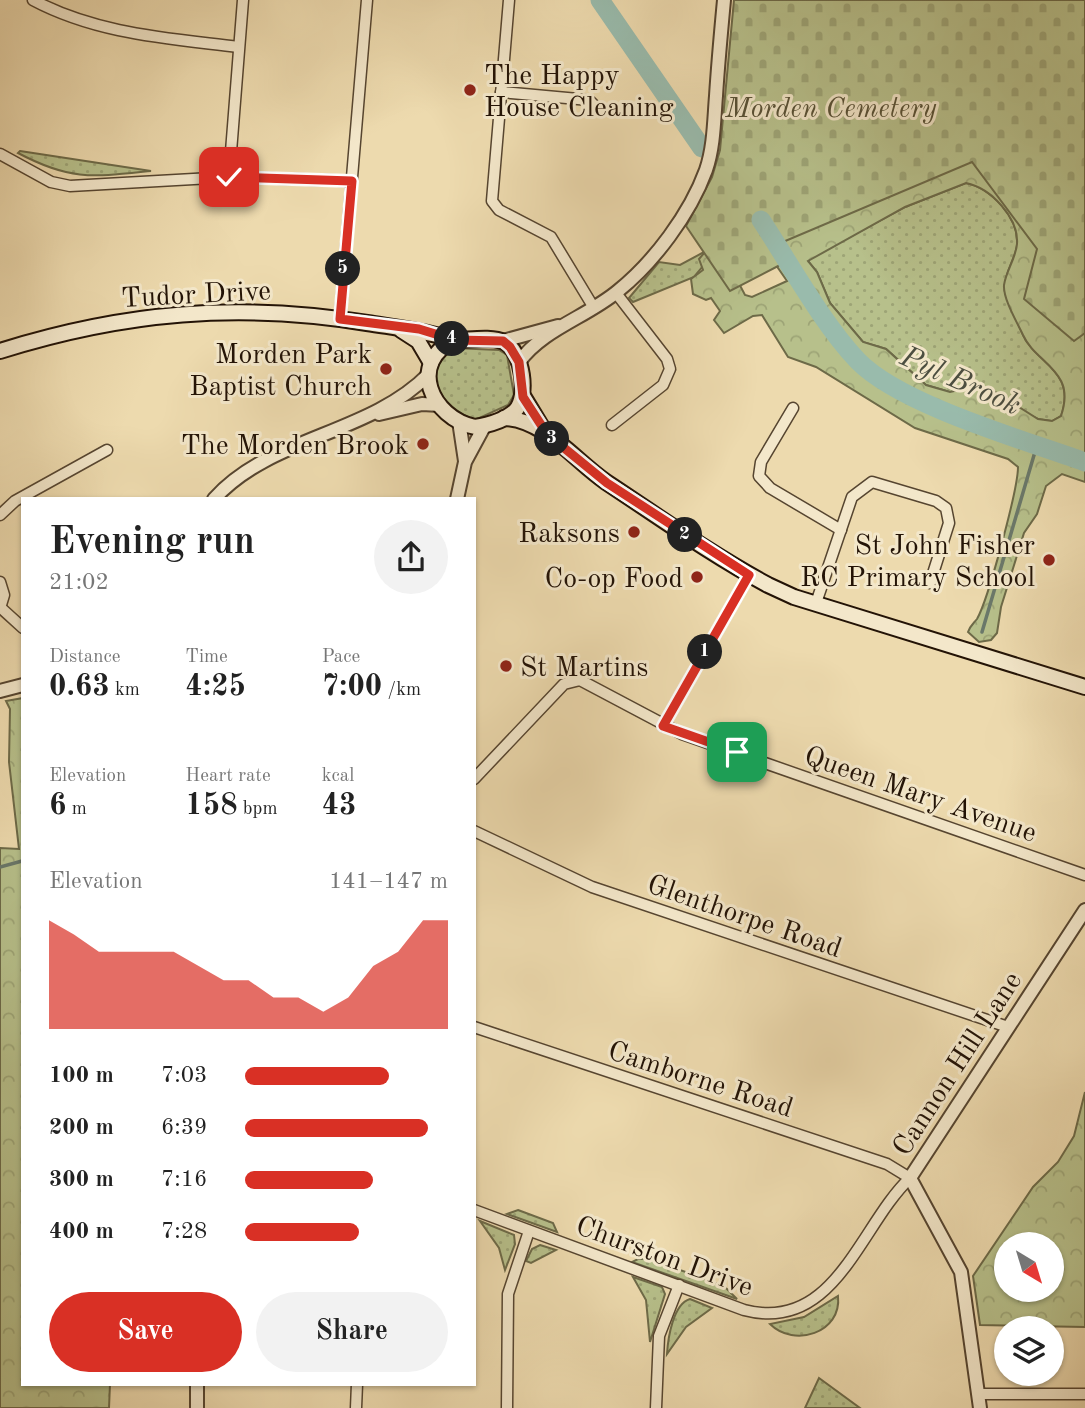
<!DOCTYPE html>
<meta charset="utf-8">
<style>
:root{--surface:#fff;--page:#f2f2f2;--text:#222;--muted:#767676;--accent:#d93025}
body{margin:0;font-family:"Old Standard TT",serif;background:var(--page);color:var(--text);height:100vh;display:flex;flex-direction:column;font-size:26px;white-space:nowrap}
*{box-sizing:border-box;margin:0}
p{font-size:23px;color:var(--muted)}
.icon{flex:none;width:38px;height:38px;fill:none;stroke:currentColor;stroke-width:2;stroke-linecap:round;stroke-linejoin:round}
.map{position:relative;flex:1;overflow:hidden}
.drawer{position:absolute;left:21px;top:497px;width:455px;height:889px;display:flex;flex-direction:column;background:var(--surface);border-radius:0px;box-shadow:0 2px 5px #0004}
.drawer>*{flex:none}
.needle{width:46px;rotate:142deg}
.buttons{position:absolute;left:994px;top:1232px;display:grid;gap:14px}
.buttons a{display:grid;place-items:center;width:70px;height:70px;border-radius:50%;background:var(--surface);box-shadow:0 2px 5px #0004;font-size:35px}
.pin{position:absolute;display:grid;place-items:center;width:60px;height:60px;color:#fff;margin:-30px;border-radius:14px;box-shadow:0 4px 10px #0006}
.km{position:absolute;width:35px;height:35px;margin:-18px;border-radius:50%;background:#222;color:#fff;font-size:19px;line-height:35px;text-align:center}
.round{display:grid;place-items:center;flex:none;width:74px;height:74px;border-radius:37px;background:var(--page)}
.headline{display:flex;align-items:center;justify-content:space-between;height:119px;padding:0 28px}
h1{font-size:38px;font-weight:600;line-height:52px}
.metrics{display:grid;grid-template-columns:repeat(3,1fr);gap:10px;height:119px;padding:7px 28px}
.metrics div{display:grid;align-content:center}
.metrics b{font-size:30px;font-weight:600}
.metrics small{font-size:19px;font-weight:400}
.metrics p{font-size:19px}
.chart{height:196px;padding:14px 28px}
.chart p{display:flex;justify-content:space-between}
.chart svg{width:100%;height:126px;margin-top:7px;fill:var(--accent);opacity:.7}
.action{display:flex;gap:14px;margin-top:auto;padding:14px 28px}
.action a{flex:1;height:80px;border-radius:42px;background:var(--accent);color:#fff;font-size:28px;font-weight:600;line-height:80px;text-align:center}
.action a+a{background:var(--page);color:var(--text)}
ul{padding:0 28px;list-style:none;font-size:23px}
li{display:grid;grid-template-columns:112px 84px 1fr;align-items:center;height:52px}
li i{height:18px;border-radius:9px;background:var(--accent)}
.map>svg:first-child{display:block}
</style>
<div class="map">
<svg width="1085" height="1408" viewBox="0 0 1085 1408">
<defs>
<pattern id="grass-dots" width="8" height="8" patternUnits="userSpaceOnUse" patternTransform="scale(1.75)"><rect width="8" height="8" fill="#b7c08b"/><path d="M2 2h.1M6 6h.1" fill="none" stroke="#9da476" stroke-width="1.8" stroke-linecap="round"/></pattern>
<pattern id="forest-crowns" width="20" height="18" patternUnits="userSpaceOnUse" patternTransform="scale(1.75)"><rect width="20" height="18" fill="#b7c08b"/><path d="M2 6a3 3 0 1 1 6 0M12 15a3 3 0 1 1 6 0" fill="none" stroke="#9da476"/></pattern>
<pattern id="cemetery-stones" width="16" height="16" patternUnits="userSpaceOnUse" patternTransform="scale(1.75)"><rect width="16" height="16" fill="#b7c08b"/><path d="M2 7V4a2 2 0 0 1 4 0v3zM10 15v-3a2 2 0 0 1 4 0v3z" fill="#9da476"/></pattern>
</defs>
<rect width="100%" height="100%" fill="#eddaae"/>
<filter id="stains"><feTurbulence type="fractalNoise" baseFrequency=".00286" numOctaves="4"/><feColorMatrix values="0 0 0 0 .2 0 0 0 0 .09 0 0 0 0 .02 0 0 0 .5 -.17"/></filter>
<radialGradient id="worn" r=".72"><stop offset=".6" stop-color="#630" stop-opacity="0"/><stop offset="1" stop-color="#630" stop-opacity=".3"/></radialGradient>
<g fill="url(#grass-dots)" stroke="#6d6a48" stroke-width="2">
<path d="M20,151L151,171C93,177 71,181 18,153Z"/>
<path d="M966,183C991,188 1019,218 1017,244C1016,258 1005,271 1005,285C1004,294 1019,326 1023,335C1036,364 1077,370 1061,416L1052,421L1038,419L972,387L950,392L926,385L886,349L863,342L830,303L817,272L807,260L905,207Z"/>
<path d="M704,252V265L694,277L633,302L629,298L659,262L680,265Z"/>
<path d="M453,348L499,350L507,355L514,395L508,405L475,420C442,408 418,374 453,348Z"/>
<path d="M518,1210L553,1223L557,1232L507,1214Z"/>
<path d="M480,1221L514,1235L515,1244L505,1270L499,1248Z"/>
<path d="M540,1245L556,1250L531,1263L526,1261L532,1249Z"/>
<path d="M638,1259H650L724,1286L737,1299L632,1262Z"/>
<path d="M633,1277L662,1287L665,1294L650,1342L646,1300Z"/>
<path d="M838,1296C842,1333 794,1348 770,1324L804,1317Z"/>
<path d="M690,1299L712,1308L686,1327L667,1354C668,1338 673,1304 690,1299Z"/>
<path d="M819,1378L860,1408H805Z"/>
</g>
<g fill="url(#forest-crowns)" stroke="#6d6a48" stroke-width="2" fill-rule="evenodd">
<path d="M972,158L1085,277V482L1062,474L1046,486L1037,514L1024,533L1001,607L997,633L991,640L979,642L968,632C970,626 973,624 977,619C988,600 1018,489 1018,467L1008,459L915,428L816,367L788,357L762,315L753,316L724,333L714,320L720,311L711,298L706,300L693,294L691,279L703,270L699,259L705,252L735,276L745,295L752,297L787,281L749,226ZM966,183C991,188 1019,218 1017,244C1016,258 1006,271 1004,285C1003,299 1017,322 1023,335C1036,364 1077,370 1061,416L1052,421L1038,419L992,390L973,387L950,392L926,385L886,349L863,342L830,303L817,272L808,261L905,207Z"/>
<path d="M23,698V1384H110L109,1408H0V848L19,849L9,762L10,709L6,701Z"/>
<path d="M1085,1092V1327L980,1325L973,1276L1033,1187L1058,1162L1074,1136ZM1006,1244H1052V1290H1006Z"/>
</g>
<path fill="url(#cemetery-stones)" stroke="#6d6a48" stroke-width="2" d="M734,0H1085V333L1074,341L1024,299L1037,249L972,162L771,247L782,264L730,291L686,226L712,177L720,150Z"/>
<g fill="none" stroke-linecap="round" stroke-linejoin="round">
<g stroke="#6a786a" stroke-width="3.5">
<path d="M982,632L1037,445"/>
<path d="M0,867L22,861"/>
</g>
<g stroke="#99bbac" stroke-width="19">
<path d="M600,0L702,148"/>
<path d="M761,220C790,264 822,323 858,361C901,405 1024,440 1085,462"/>
</g>
<g stroke="#564530" stroke-width="13">
<g id="minor">
<path d="M33,0C97,34 167,38 238,47"/>
<path d="M509,0L492,201L499,210L551,237L594,308"/>
<path d="M501,92L589,100L596,107"/>
<path d="M0,154L51,182L70,186L229,177L351,181"/>
<path d="M229,177L243,0"/>
<path d="M340,319L367,0"/>
<path d="M793,408L761,462L759,476L770,488L841,530"/>
<path d="M612,425L663,385L670,369L667,359L616,293"/>
<path d="M0,515L15,501L107,450"/>
<path d="M0,582L4,595L0,608"/>
<path d="M816,603L852,497L872,482L936,501L946,508L949,523L930,583"/>
<path d="M1,608L23,628"/>
<path d="M663,726L749,575"/>
<path d="M474,779L564,684L580,680L682,734L1085,875"/>
<path d="M474,831L592,887L1008,1027"/>
<path d="M474,1027L887,1164L910,1178C860,1225 835,1334 744,1310L474,1210"/>
<path d="M979,1394H1085"/>
<path d="M356,1408L357,1384"/>
<path d="M507,1408L508,1294L529,1231"/>
<path d="M656,1408L659,1336L679,1285"/>
</g>
</g>
<g stroke="#564530" stroke-width="16">
<g id="tertiary">
<path d="M503,341L558,326"/>
<path d="M519,362C543,329 587,317 618,291C654,262 690,214 706,170C714,147 714,120 716,96C718,64 721,32 724,0"/>
<path d="M379,414L422,404L440,405"/>
<path d="M459,421L465,461"/>
<path d="M214,499C271,436 369,435 429,374"/>
<path d="M457,499L465,462L485,425"/>
<path d="M0,691L23,685"/>
<path d="M197,1408V1384"/>
<path d="M980,1408L961,1272L910,1178L1085,910"/>
</g>
</g>
<g stroke="#231306" stroke-width="18">
<g id="secondary">
<path d="M401,330L418,341L431,363"/>
<path d="M455,340C469,340 492,336 504,342C523,351 529,397 515,411C505,420 488,425 475,427C431,418 407,362 455,340Z"/>
<path d="M0,351C124,312 239,302 367,323C398,328 426,331 455,340"/>
<path d="M523,396L546,434"/>
<path d="M504,418C544,419 575,461 606,482C659,517 712,555 768,585L794,597L1085,687"/>
</g>
</g>
<use href="#minor" stroke="#f3e7ca" stroke-width="10"/>
<use href="#tertiary" stroke="#f3e7ca" stroke-width="12"/>
<use href="#secondary" stroke="#f3e7ca" stroke-width="14"/>
</g>
<g fill="none" stroke-linecap="round" stroke-linejoin="round">
<g stroke="#fff" stroke-width="14">
<path id="route" d="M229,177L352,181L340,319L419,329L455,340L503,341L510,347L519,362L523,397L547,434L607,483L749,575L663,726L737,752"/>
</g>
<use href="#route" stroke="#d93025" stroke-width="9"/>
</g>
<g fill="#8f2418" stroke="#f3e7ca" stroke-width="2.5">
<circle cx="470" cy="90" r="7"/>
<circle cx="386" cy="369" r="7"/>
<circle cx="423" cy="444" r="7"/>
<circle cx="634" cy="532" r="7"/>
<circle cx="1049" cy="560" r="7"/>
<circle cx="697" cy="577" r="7"/>
<circle cx="506" cy="666" r="7"/>
</g>
<g text-anchor="middle" stroke-width="6" stroke-linejoin="round" paint-order="stroke">
<g font-size="28" fill="#231306" stroke="#f3e7ca" text-anchor="end">
<text x="484" y="84" text-anchor="start">The Happy<tspan x="484" dy="32">House Cleaning</tspan></text>
<text x="372" y="363">Morden Park<tspan x="372" dy="32">Baptist Church</tspan></text>
<text x="409" y="454">The Morden Brook</text>
<text x="620" y="542">Raksons</text>
<text x="1035" y="554">St John Fisher<tspan x="1035" dy="32">RC Primary School</tspan></text>
<text x="683" y="587">Co-op Food</text>
<text x="520" y="676" text-anchor="start">St Martins</text>
</g>
<g font-size="28" font-style="italic" fill="#575035" stroke="#f3e7ca">
<text x="831" y="117">Morden Cemetery</text>
</g>
<g font-size="28" fill="#231306" stroke="#f3e7ca">
<text transform="translate(196 293) rotate(-3)" y="10">Tudor Drive</text>
<text transform="translate(921 793) rotate(19)" y="10">Queen Mary Avenue</text>
<text transform="translate(745 915) rotate(19)" y="10">Glenthorpe Road</text>
<text transform="translate(956 1063) rotate(-57)" y="10">Cannon Hill Lane</text>
<text transform="translate(701 1078) rotate(18)" y="10">Camborne Road</text>
<text transform="translate(665 1255) rotate(20)" y="10">Churston Drive</text>
</g>
<g font-size="30" font-style="italic" fill="#4c4e40" stroke="#f3e7ca">
<text transform="translate(961 380) rotate(24)" y="10">Pyl Brook</text>
</g>
</g>
<rect width="100%" height="100%" filter="url(#stains)"/>
<rect width="100%" height="100%" fill="url(#worn)"/>
</svg>
<div class="buttons">
<a><svg class="needle" viewBox="-14 -14 28 28"><path d="M0-13l5 13h-10z" fill="#e53935"/><path d="M0 13l5-13h-10z" fill="#767676"/></svg></a>
<a><svg class="icon" aria-label="layers" viewBox="0 0 24 24"><path d="M12 4l9 5-9 5-9-5zM3 14l9 5 9-5"/></svg></a>
</div>
<div class="pin" style="left:737px;top:752px;background:#1e9e55"><svg class="icon" aria-label="arrive" viewBox="0 0 24 24"><path d="M6 21V4h12l-3 4 3 4H6"/></svg></div>
<div class="pin" style="left:229px;top:177px;background:#d93025"><svg class="icon" aria-label="check" viewBox="0 0 24 24"><path d="M5 12l5 5 9-10"/></svg></div>
<b class="km" style="left:705px;top:652px">1</b>
<b class="km" style="left:685px;top:535px">2</b>
<b class="km" style="left:552px;top:439px">3</b>
<b class="km" style="left:452px;top:339px">4</b>
<b class="km" style="left:343px;top:269px">5</b>
<section class="drawer">
<div class="headline"><div><h1>Evening run</h1><p>21:02</p></div><a class="round"><svg class="icon" aria-label="share" viewBox="0 0 24 24"><path d="M12 15V3M7 8l5-5 5 5M5 13v7h14v-7"/></svg></a></div>
<div class="metrics">
<div><p>Distance</p><b>0.63<small> km</small></b></div>
<div><p>Time</p><b>4:25</b></div>
<div><p>Pace</p><b>7:00<small> /km</small></b></div>
</div>
<div class="metrics">
<div><p>Elevation</p><b>6<small> m</small></b></div>
<div><p>Heart rate</p><b>158<small> bpm</small></b></div>
<div><p>kcal</p><b>43</b></div>
</div>
<div class="chart"><p><span>Elevation</span>141–147 m</p>
<svg viewBox="0 0 160 44" preserveAspectRatio="none"><path d="M0 44V6L10 11L20 17L30 17L40 17L50 17L60 22L70 27L80 27L90 33L100 33L110 38L120 33L130 22L140 17L150 6L160 6V44z"/></svg>
</div>
<ul>
<li><b>100 m</b>7:03<i style="width:71%"></i></li>
<li><b>200 m</b>6:39<i style="width:90%"></i></li>
<li><b>300 m</b>7:16<i style="width:63%"></i></li>
<li><b>400 m</b>7:28<i style="width:56%"></i></li>
</ul>
<div class="action"><a>Save</a><a>Share</a></div>
</section>
</div>
